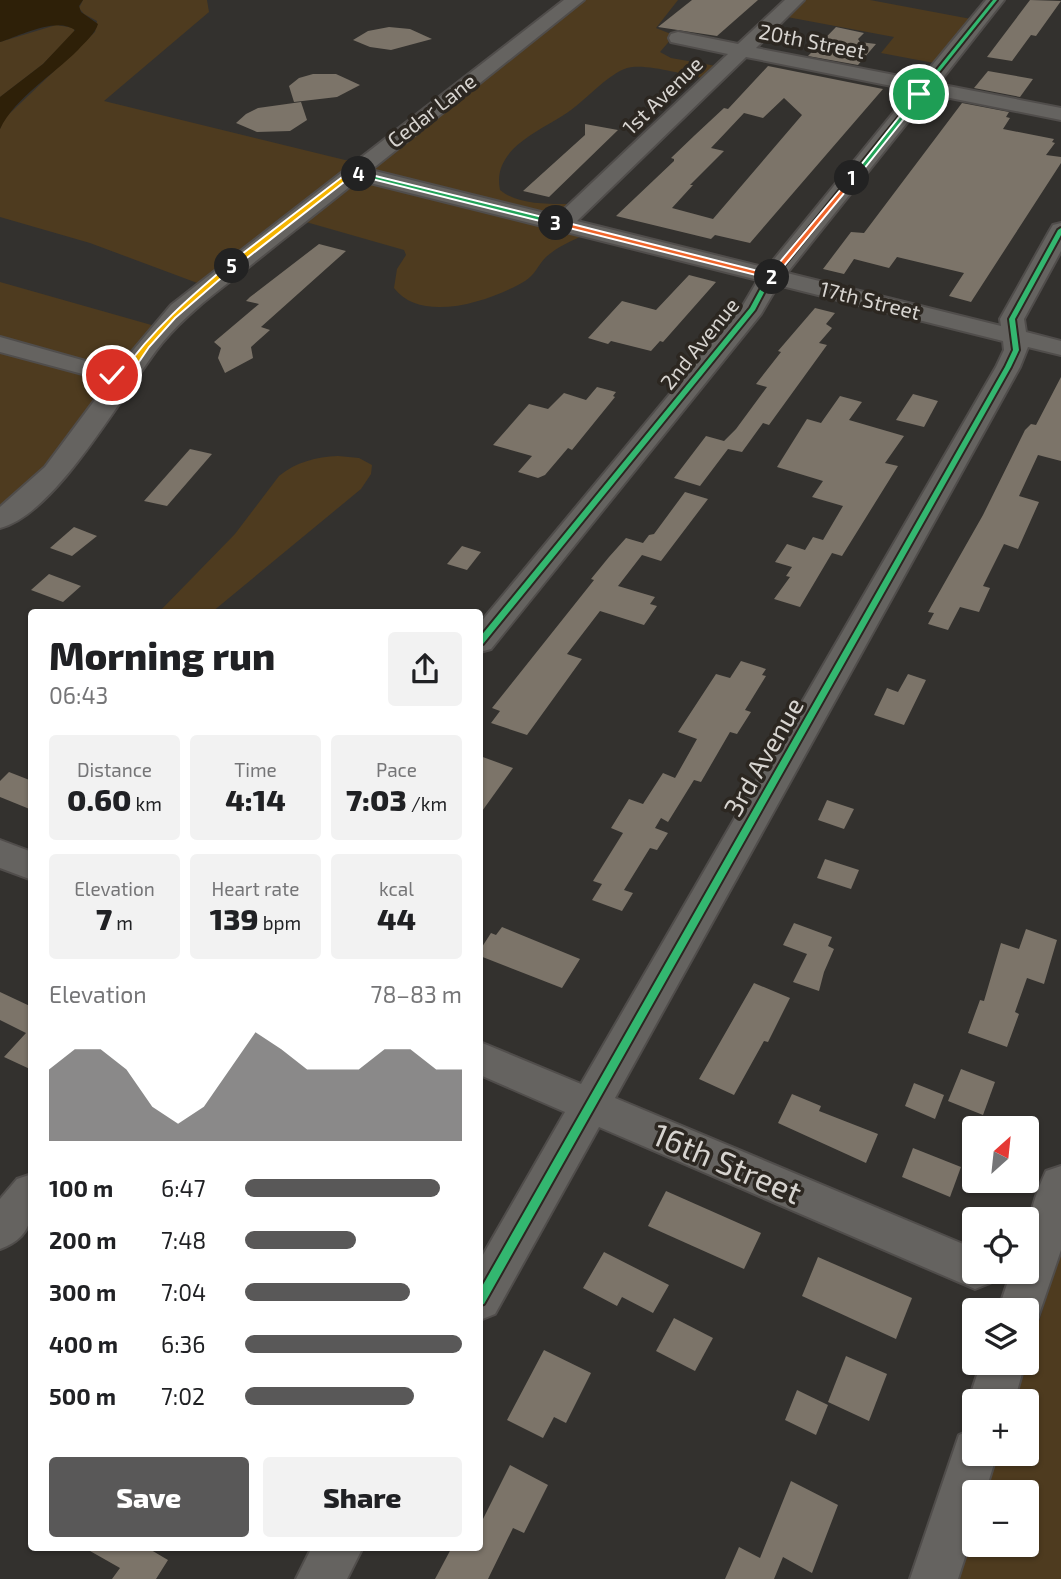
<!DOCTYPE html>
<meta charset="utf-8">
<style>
:root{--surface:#fff;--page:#f2f2f2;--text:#202124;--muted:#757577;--accent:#595858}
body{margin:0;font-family:"Exo 2",sans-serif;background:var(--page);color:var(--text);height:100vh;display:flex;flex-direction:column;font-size:26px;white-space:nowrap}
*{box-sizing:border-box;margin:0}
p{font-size:23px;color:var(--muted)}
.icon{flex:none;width:38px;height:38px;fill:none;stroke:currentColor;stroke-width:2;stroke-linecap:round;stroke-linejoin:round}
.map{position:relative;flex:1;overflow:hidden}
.panel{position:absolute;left:28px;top:609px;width:455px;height:942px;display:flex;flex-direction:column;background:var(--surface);border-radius:7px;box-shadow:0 2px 5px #0004}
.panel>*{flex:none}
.needle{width:46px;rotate:27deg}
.controls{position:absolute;left:962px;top:1116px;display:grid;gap:14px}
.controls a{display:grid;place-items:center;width:77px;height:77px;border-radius:7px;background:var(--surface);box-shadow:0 2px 5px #0004;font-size:35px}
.pin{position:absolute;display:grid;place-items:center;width:60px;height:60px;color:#fff;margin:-30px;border:4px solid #fff;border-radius:50%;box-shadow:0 2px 7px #0007}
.km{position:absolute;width:35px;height:35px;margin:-18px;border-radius:50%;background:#222;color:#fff;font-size:19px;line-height:35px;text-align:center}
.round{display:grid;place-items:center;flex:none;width:74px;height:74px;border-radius:7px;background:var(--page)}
.headline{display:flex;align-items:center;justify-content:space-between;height:119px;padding:0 21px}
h1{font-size:38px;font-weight:800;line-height:52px}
.figures{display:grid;grid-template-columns:repeat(3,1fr);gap:10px;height:119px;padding:7px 21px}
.figures div{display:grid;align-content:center;border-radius:7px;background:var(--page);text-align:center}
.figures b{font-size:30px;font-weight:800}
.figures small{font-size:19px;font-weight:400}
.figures p{font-size:19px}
.chart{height:196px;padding:14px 21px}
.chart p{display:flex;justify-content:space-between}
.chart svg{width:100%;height:126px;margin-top:7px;fill:var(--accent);opacity:.7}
.cta{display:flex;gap:14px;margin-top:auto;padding:14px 21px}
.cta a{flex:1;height:80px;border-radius:7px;background:var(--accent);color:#fff;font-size:28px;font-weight:800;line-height:80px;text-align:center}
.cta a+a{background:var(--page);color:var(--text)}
ul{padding:0 21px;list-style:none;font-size:23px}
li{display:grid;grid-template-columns:112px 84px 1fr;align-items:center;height:52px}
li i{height:18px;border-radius:9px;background:var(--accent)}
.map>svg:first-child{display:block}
</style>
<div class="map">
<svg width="1061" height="1579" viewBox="0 0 1061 1579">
<rect width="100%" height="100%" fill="#33312e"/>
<g fill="#4e3b1f">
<path d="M83,0H207L209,12L104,101L345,160L359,161L200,284L90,243L0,217V129L5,118L95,32L97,21L84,14L79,8Z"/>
<path d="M583,0H678L656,28L671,34L672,38L660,52L671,58L716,66L703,78C684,75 646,63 627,68C610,73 586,99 571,110C544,130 491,147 500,190C518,205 548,204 570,204L560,212L543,213L369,169Z"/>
<path d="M805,0H870L971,19L934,63L881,53L894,37L787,17Z"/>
<path d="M56,25L74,28V32L43,64L0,97V42Z"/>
<path d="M358,180L584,235C571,241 557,247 546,257C538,265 535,275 525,281C493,300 422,325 394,288L397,269L406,255L404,250L299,220Z"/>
<path d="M0,282L155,326L57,462L0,512Z"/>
<path d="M338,456L359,458L372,465L371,474L361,489L212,612H159L235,534L279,476C296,462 316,457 338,456Z"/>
<path d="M1061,1250V1579H959L975,1529V1545H1027V1493H986L998,1454H1027V1402H1014Z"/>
</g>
<path fill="#2e2008" d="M0,0H83L79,6L81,12L98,24C95,34 85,42 78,50C53,75 15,98 0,129V97L43,64L75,30C57,16 19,36 0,42Z"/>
<g fill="#7c7469" fill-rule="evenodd">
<path d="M692,0H758L717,36L658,27Z"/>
<path d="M1030,0L1061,1L1036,36L1031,35L1012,61L987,57Z"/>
<path d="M389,27L410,29L432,39L391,50L370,47L353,40L368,31Z"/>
<path d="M836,27L864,33L858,39L860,42L876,44L858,65L808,56Z"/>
<path d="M768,66L883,89L750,243L715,235L711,239L616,216L674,161V159L671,158L695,135L724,108L728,109ZM784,98L802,115L713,219L672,208L693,185H690L724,151L711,148L744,113L763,118Z"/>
<path d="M988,71L1033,79L1020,97L974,88Z"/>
<path d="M313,74H336L360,85L337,97L294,102L289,86L299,78Z"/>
<path d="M301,102L307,120L290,131L257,132L236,123L246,114L258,108Z"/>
<path d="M962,103L1009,112L1006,117L1010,118L1003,129L1054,139L1052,142L1055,143L1046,155L1061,157V163L971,302L949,296L964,273L897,257L889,268L854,259L844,274L823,269L851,232L864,233Z"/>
<path d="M585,124L618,130L549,197L523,191L585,135Z"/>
<path d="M319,244L346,251L261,327L270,330L251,347L253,358L225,373L218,358L221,348L214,342L259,304L246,301L250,297Z"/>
<path d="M689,275L716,282L663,342L660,341L651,351L611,341L608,344L588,338L622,301L656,310Z"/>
<path d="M815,308L835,313L826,324L832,328L819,343L827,345L769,425L763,423L742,452L728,449L700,486L674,478L706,436L724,441L736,429L767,387L756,384L781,352L778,351Z"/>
<path d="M1061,377V461L1038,455L1019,496L1039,502L1018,549L1004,544L983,586L990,588L979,612L960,607L948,630L928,624L934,613L928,612L983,515L1025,430L1031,424L1036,425Z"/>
<path d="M597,387L616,392L613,396L615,397L572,450L568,448L545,475L538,478L518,472L532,456L493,445L529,404L548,409L564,393L586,400Z"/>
<path d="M913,394L938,401L924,427L896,420Z"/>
<path d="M840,396L862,402L849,420L904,436L885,463L898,466L842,556L832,553L800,607L774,599L790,577L786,576L792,567L775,562L787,544L805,550L813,537L823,540L843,506L812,497L823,481L777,467L807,419L821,423Z"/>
<path d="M190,449L212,454L167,506L144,501Z"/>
<path d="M685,492L708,499L661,561L642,555L618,586L655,597L650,604L657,606L644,625L600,611L567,654L582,659L527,735L491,723L500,711L492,708L594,580L591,579L609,557L626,538L643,543L649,535L654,534Z"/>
<path d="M74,527L97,536L72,556L50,548Z"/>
<path d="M462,546L481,552L467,570L447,564Z"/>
<path d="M49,574L81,586L63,602L31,590Z"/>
<path d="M741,661L766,669L762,675L766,676L745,710L751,712L737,734L730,732L701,782L694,780L668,822L661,818L655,828L668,833L657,850L650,848L624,890L633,893L622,911L592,900L602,884L593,881L623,833L611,828L629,799L643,804L663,773L675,778L697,739L678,732L716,674L730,678Z"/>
<path d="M908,674L926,680L904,725L874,715L887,688L898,692Z"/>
<path d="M480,756L513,768L480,814Z"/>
<path d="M9,772L32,781V810L0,797V781Z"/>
<path d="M827,800L854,809L844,829L818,820Z"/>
<path d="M825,859L859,870L851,889L817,878Z"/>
<path d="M794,923L832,937L828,946L834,949L824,972L819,991L793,982L807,954L783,945Z"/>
<path d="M502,927L580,959L562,988L480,956V950L491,933L496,935Z"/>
<path d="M1026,929L1057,940L1044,984L1027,978L1015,1012L1019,1014L1007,1047L968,1033L980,1000L984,1001L1001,943L1019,949Z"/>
<path d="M754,983L790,998L768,1042L764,1041L734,1095L699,1079Z"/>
<path d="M0,992L32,1007V1070L4,1057L26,1033L0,1020Z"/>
<path d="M961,1069L995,1082L983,1115L948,1101Z"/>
<path d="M914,1083L944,1095L935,1119L905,1106Z"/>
<path d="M792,1094L821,1106L819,1111L878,1134L866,1163L778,1123Z"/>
<path d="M913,1148L961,1167L950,1197L902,1177Z"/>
<path d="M666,1191L761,1233L744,1269L648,1226Z"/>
<path d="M604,1252L669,1285L653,1313L622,1297L617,1306L583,1288Z"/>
<path d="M818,1257L912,1298L896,1339L802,1296Z"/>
<path d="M674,1318L713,1338L695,1371L656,1351Z"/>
<path d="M544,1350L591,1373L566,1423L554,1417L543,1438L507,1420Z"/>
<path d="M846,1356L887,1374L869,1421L828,1402Z"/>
<path d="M797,1390L828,1405L816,1435L785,1420Z"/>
<path d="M510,1465L548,1485L524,1533L513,1528L488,1579H435L452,1547H480V1525Z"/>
<path d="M791,1481L838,1505L812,1573L783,1557L774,1579H725L739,1547L760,1558Z"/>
<path d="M83,1547H146L168,1560L156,1579H112L120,1568Z"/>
</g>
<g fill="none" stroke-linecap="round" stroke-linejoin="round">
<g stroke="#504d4b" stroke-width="4">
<g id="minor">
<path d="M564,0H584L371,170L557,216L728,54L671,42L669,38L671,34L678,32L738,44L785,0H804L756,48L920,80L986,0H1004L938,84L1061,108V120L930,94L787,273L1001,326L1000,319L1050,230L1053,225L1061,223V251L1024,319L1026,332L1061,341V355L1028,347L1020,367L615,1098L975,1249V1272H995L990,1283L975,1289L599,1127L495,1314L480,1320V1260L565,1112L480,1075V1042L581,1084L996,367L1004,350L1003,341L778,285L761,314L491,649L480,652V623L742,307L758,280L358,180C321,210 283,239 246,269C216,292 186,314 162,343C125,389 57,514 0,528V507L45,467L109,381L0,352V337L89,362L119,367L171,305ZM746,57L912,90L767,268L577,221Z"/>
<path d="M0,840L32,852V880L0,868Z"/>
<path d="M1061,1166V1250L1035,1326L1027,1329V1311H998L1011,1272H1027C1027,1230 1028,1210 1046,1171Z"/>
<path d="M32,1174C32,1209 38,1235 0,1249V1199L17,1179Z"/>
<path d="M981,1363H1025L1014,1402H975V1417L968,1402Z"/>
<path d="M975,1428V1454H997L985,1493H975V1526L958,1579H910L959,1435Z"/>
<path d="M312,1547H363L347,1579H296Z"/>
</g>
</g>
<use href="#minor" fill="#656360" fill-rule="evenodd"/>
<g stroke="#2c2721" stroke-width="4">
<g id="cycleway">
<path d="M993,0H997L767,287L755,310L483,644H480V637L750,308L762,286Z"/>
<path d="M1061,228V235L1015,319L1019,350L1011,367L484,1304L480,1305V1290L1005,367L1013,350L1009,319L1058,230Z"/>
</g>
</g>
<use href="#cycleway" fill="#33b770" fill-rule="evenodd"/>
</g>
<path fill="#22a559" stroke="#fff" stroke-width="2" d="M919,92L922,96L855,180H849Z"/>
<path fill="#f0652b" stroke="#fff" stroke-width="2" d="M852,176L855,180L774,278H769V275Z"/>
<path fill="#f0652b" stroke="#fff" stroke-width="2" d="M556,220L774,275L776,277L772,279L553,224Z"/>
<path fill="#22a559" stroke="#fff" stroke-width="2" d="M359,172L559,221L560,223L556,225L356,175Z"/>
<path fill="#f5b400" stroke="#fff" stroke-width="2" d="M350,171L363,174L353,175L234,268H229V264Z"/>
<path fill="#f5b400" stroke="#fff" stroke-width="2" d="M229,264L235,266L175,318L149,347L128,378L109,376V373H122C152,330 189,298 229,264Z"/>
<g text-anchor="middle" stroke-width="7" stroke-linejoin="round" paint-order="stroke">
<g font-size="21" fill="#d7d4d0" stroke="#2c2721">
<text transform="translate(812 42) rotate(11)" y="7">20th Street</text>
<text transform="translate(663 96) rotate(-44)" y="7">1st Avenue</text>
<text transform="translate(432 111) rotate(-38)" y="7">Cedar Lane</text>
<text transform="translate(870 301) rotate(14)" y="7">17th Street</text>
<text transform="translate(700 344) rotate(-51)" y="7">2nd Avenue</text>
</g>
<g font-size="26" fill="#d7d4d0" stroke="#2c2721">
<text transform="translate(764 757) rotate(-60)" y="9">3rd Avenue</text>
</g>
<g font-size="32" fill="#d7d4d0" stroke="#2c2721">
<text transform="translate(727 1164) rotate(23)" y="11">16th Street</text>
</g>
</g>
</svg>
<div class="controls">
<a><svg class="needle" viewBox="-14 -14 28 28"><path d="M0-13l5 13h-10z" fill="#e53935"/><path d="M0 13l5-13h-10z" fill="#757577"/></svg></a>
<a><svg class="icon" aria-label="locate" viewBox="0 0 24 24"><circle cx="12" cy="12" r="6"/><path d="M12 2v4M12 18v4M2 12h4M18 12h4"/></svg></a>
<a><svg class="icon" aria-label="layers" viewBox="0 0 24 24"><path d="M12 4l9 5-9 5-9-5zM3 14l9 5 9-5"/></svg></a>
<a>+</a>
<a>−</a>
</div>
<div class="pin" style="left:919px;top:94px;background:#1e9e55"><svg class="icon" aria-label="arrive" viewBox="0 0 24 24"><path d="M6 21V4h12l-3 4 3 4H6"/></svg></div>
<div class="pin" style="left:112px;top:375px;background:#d93025"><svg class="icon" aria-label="check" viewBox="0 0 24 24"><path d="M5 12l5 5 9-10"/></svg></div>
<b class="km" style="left:852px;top:178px">1</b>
<b class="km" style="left:772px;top:277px">2</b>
<b class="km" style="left:556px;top:223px">3</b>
<b class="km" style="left:359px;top:174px">4</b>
<b class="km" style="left:232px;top:266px">5</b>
<section class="panel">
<div class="headline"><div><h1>Morning run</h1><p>06:43</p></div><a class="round"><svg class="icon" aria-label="share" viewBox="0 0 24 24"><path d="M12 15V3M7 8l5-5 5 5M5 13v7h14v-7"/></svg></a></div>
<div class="figures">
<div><p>Distance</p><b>0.60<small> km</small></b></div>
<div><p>Time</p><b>4:14</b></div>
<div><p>Pace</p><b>7:03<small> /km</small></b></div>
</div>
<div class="figures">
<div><p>Elevation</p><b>7<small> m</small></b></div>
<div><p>Heart rate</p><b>139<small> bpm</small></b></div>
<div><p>kcal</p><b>44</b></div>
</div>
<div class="chart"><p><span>Elevation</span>78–83 m</p>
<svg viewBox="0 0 160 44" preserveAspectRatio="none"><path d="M0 44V19L10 12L20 12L30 19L40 32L50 38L60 32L70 19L80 6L90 12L100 19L110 19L120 19L130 12L140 12L150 19L160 19V44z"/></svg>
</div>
<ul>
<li><b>100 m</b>6:47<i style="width:90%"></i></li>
<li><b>200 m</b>7:48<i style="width:51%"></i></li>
<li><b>300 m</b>7:04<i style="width:76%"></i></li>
<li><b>400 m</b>6:36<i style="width:100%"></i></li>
<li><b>500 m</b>7:02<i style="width:78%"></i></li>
</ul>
<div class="cta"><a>Save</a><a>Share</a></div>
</section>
</div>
